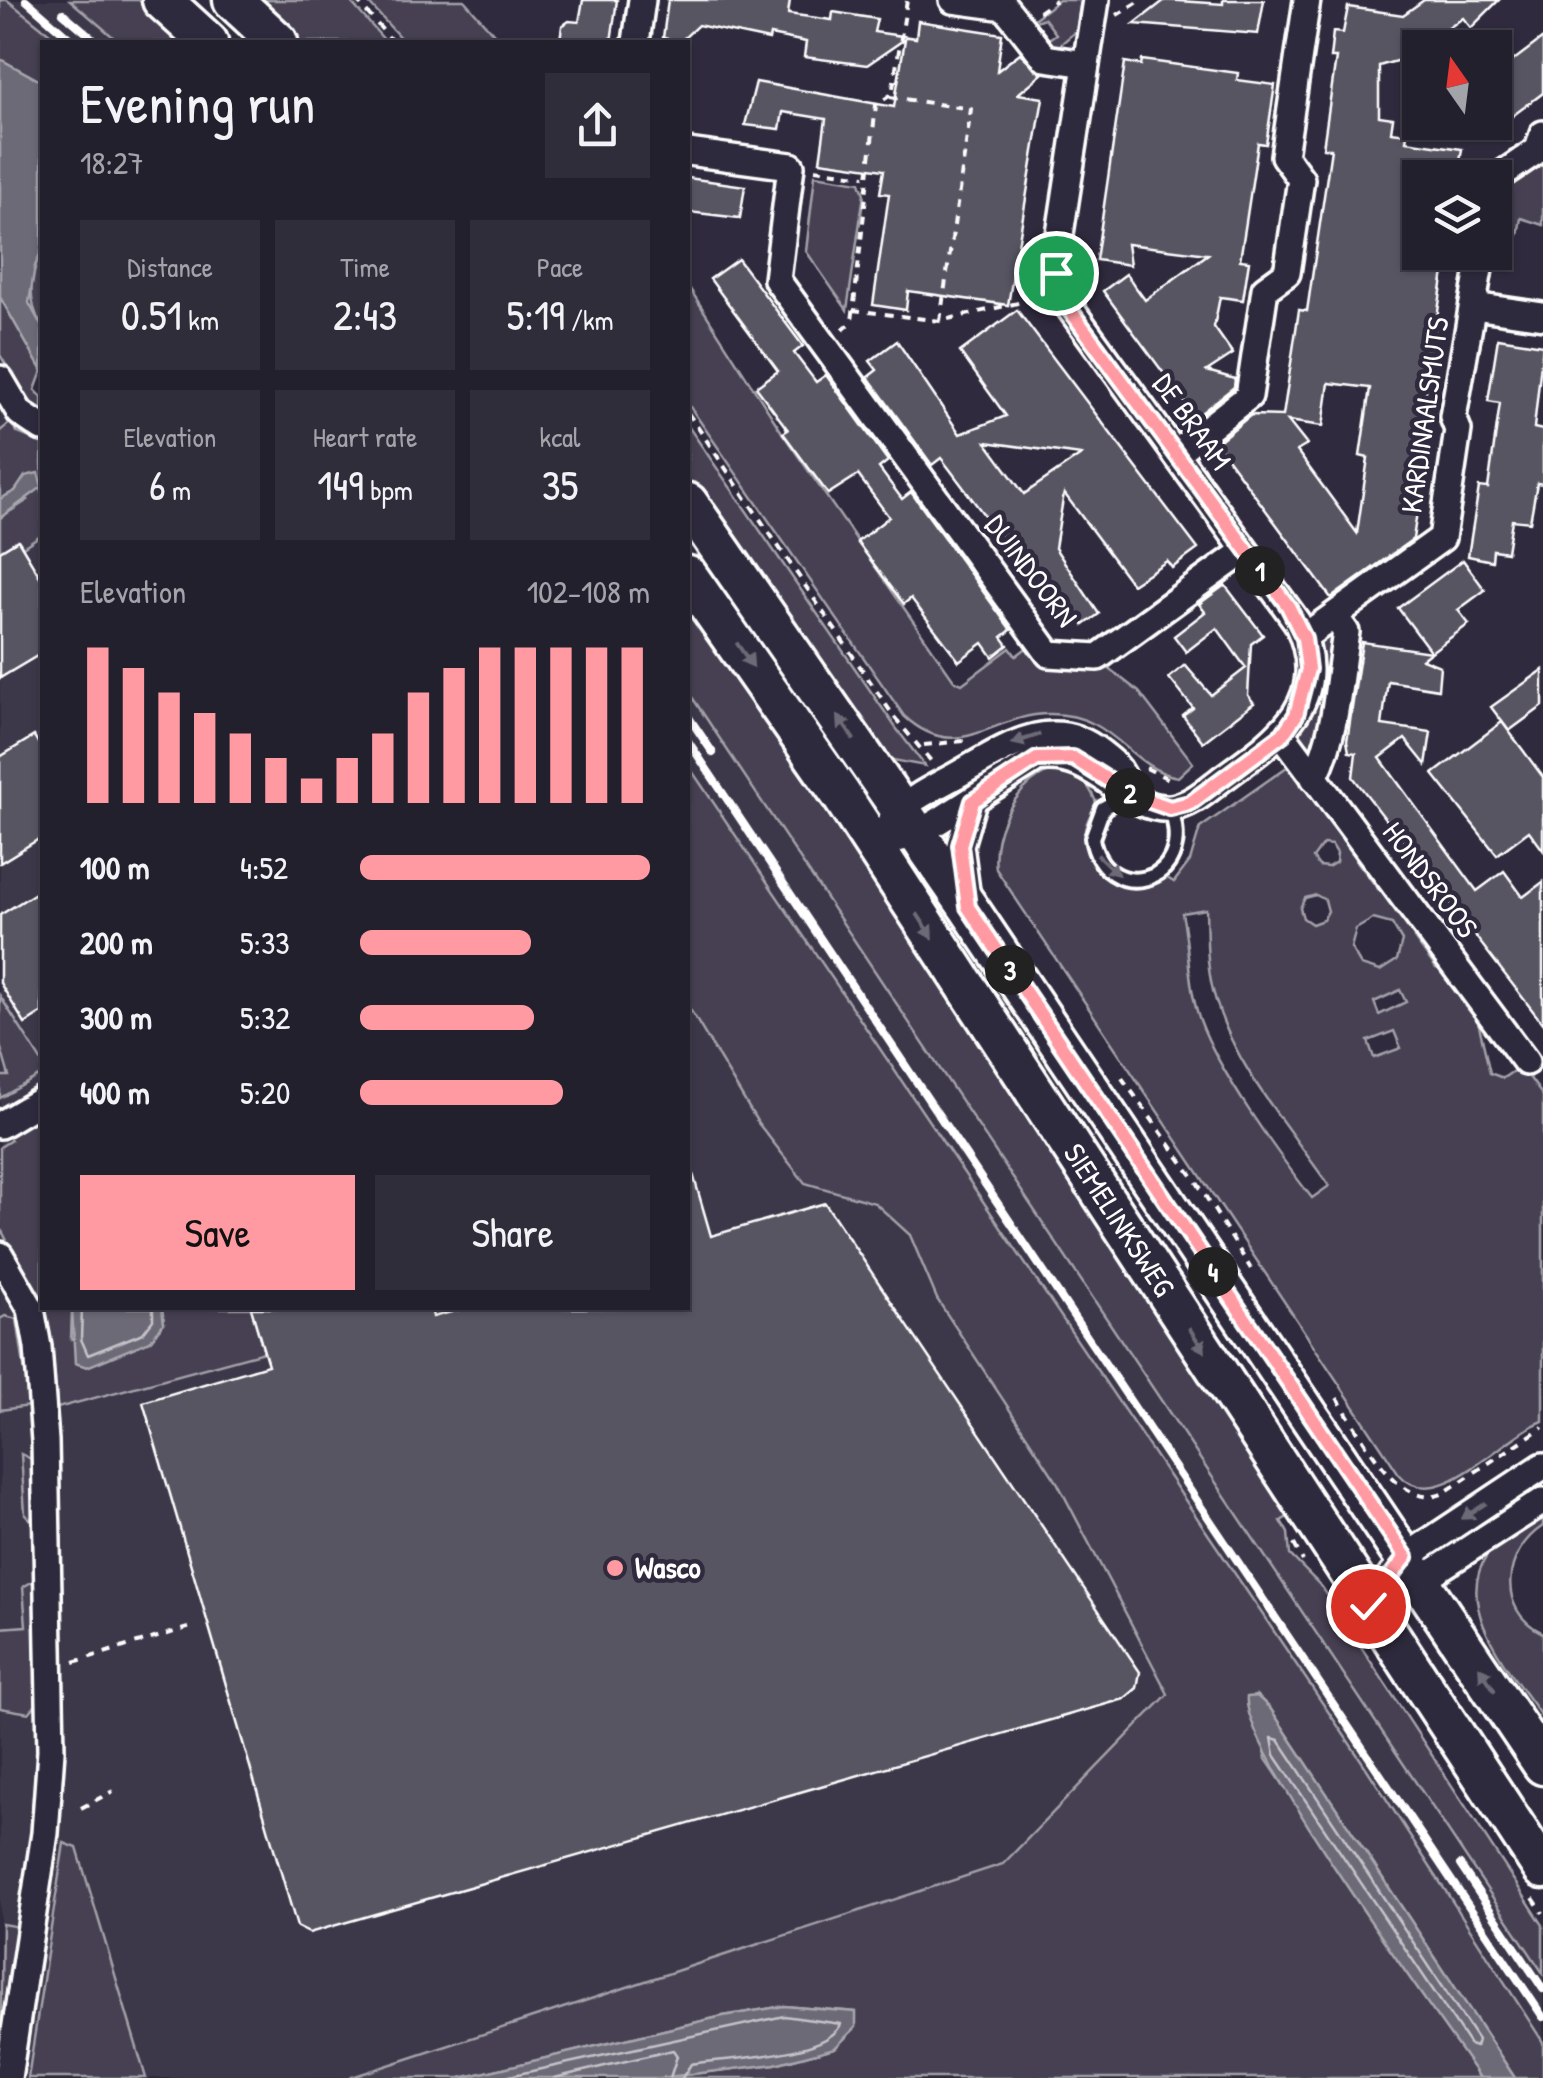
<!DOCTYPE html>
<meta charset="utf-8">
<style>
:root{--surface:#23202e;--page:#2f2d3a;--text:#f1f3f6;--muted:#a3a3aa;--line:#403e4a;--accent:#ff9aa2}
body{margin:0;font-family:"Patrick Hand",sans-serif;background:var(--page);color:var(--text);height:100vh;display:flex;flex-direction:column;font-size:38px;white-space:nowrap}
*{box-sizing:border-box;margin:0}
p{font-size:32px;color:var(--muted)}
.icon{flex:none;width:55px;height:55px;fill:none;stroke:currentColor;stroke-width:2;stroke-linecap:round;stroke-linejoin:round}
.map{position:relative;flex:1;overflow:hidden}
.sheet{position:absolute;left:40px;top:40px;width:650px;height:1270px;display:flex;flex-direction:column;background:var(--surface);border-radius:0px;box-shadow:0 2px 8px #0004,0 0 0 2px var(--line)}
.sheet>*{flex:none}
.needle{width:65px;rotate:346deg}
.fabs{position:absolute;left:1402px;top:30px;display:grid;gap:20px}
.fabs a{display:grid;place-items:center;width:110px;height:110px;border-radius:0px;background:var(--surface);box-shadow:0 2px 8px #0004,0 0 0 2px var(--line);font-size:50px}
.pin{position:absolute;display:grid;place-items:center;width:85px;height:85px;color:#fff;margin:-42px;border:5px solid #fff;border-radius:50%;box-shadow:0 2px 10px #0007}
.km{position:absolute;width:50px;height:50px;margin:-25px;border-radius:50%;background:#222;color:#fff;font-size:28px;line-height:50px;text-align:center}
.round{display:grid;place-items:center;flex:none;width:105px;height:105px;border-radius:0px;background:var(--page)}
.summary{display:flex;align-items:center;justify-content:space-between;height:170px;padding:0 40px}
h1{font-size:55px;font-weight:600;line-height:75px}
.figures{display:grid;grid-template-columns:repeat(3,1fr);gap:15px;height:170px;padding:10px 40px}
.figures div{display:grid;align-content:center;border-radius:0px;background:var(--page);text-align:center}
.figures b{font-size:42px;font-weight:600}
.figures small{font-size:28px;font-weight:400}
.figures p{font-size:28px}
.chart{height:280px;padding:20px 40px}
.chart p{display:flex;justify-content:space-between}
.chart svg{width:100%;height:180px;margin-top:10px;stroke:var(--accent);stroke-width:6}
.action{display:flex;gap:20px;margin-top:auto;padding:20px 40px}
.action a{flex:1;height:115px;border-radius:0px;background:var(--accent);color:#111;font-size:40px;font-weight:600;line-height:115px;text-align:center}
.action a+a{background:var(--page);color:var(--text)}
ul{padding:0 40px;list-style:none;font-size:32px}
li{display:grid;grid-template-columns:160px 120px 1fr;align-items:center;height:75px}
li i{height:25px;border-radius:12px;background:var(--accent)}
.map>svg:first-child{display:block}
</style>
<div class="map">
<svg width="1543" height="2078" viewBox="0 0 1543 2078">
<rect width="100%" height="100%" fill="#2f2a3d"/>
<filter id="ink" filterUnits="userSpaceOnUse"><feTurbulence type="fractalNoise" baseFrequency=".01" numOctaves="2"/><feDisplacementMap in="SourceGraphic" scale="20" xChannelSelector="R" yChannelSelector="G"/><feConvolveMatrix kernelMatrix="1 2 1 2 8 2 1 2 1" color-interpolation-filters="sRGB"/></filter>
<g filter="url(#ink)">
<g fill="#3c3749">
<path d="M7,0H70L119,42H60Z"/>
<path d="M0,406L11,423L36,410L42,413V1308H688V820L1226,1615L1168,1694L1003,1864L349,2078H0Z"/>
<path d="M688,691L1543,1973V2042L1367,1769L688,765Z"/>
</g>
<g fill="#464152" stroke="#a2a0a8" stroke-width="2.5" fill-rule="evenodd">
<path d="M0,0H7L60,42H42V82L0,59Z"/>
<path d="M70,0H145L191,42H119Z"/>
<path d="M257,0H349L386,42H299Z"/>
<path d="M366,0H464L501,42H404Z"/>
<path d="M1059,0H1081L1076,31L1061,44V53L1043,43L1056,34L1044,18L1027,24Z"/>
<path d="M1543,160V225L1521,218L1518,235L1498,231L1505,188Z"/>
<path d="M815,175L860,182L864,194L847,310L806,251Z"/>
<path d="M42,249V327C27,300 29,278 42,249Z"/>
<path d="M688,286L783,434L954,680L962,684L1010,648L1016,656L1033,643L1046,661L1107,667L1139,692L1193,763L1178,777C1127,768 1116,713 1049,714C992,714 958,766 904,716L688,404Z"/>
<path d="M0,297L42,371L35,390L42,397V413L24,395L0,355Z"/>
<path d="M10,423L18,433L42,443V534L23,547L18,540L0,551V518L28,500L15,491L0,499V431Z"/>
<path d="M688,426L896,728L925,766L893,760L881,750L688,479Z"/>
<path d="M688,600L757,697L1294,1513L1281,1521L1288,1533L1290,1555L1322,1587L1543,1925V1973L688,691Z"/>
<path d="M1335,630L1339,636L1331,642L1313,754L1299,742L1298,731L1320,644Z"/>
<path d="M688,765L1367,1769L1543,2042V2078H1515L1270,1708L1257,1696L1266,1759L1480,2078H659L775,2064L835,2048L856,2027L855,2012L784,2006L723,2016L461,2078H349L1003,1864L1168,1694L1057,1482L937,1299L910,1235L875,1203L805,1183L758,1123L688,1006Z"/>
<path d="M1287,767L1300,781L1305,778L1357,849L1356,860L1378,889L1388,891L1416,928L1414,938L1436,968L1446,970L1466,996L1461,1000L1466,1008H1475L1490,1073L1503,1078L1521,1066L1543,1096V1421C1502,1436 1437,1518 1399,1474L996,869C988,803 1065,726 1096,802C1093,812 1086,820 1085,831C1081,878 1131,900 1167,878L1174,882L1190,861L1200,828ZM1323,844L1332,845L1337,853L1336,862L1328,867L1319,866L1313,858ZM1316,895L1325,900L1328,911L1323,920L1312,924L1303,918L1300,908L1305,898ZM1206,909C1207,940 1206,971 1216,1001C1236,1068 1290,1129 1329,1186L1312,1198C1277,1153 1219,1072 1200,1020C1187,985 1190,949 1182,913ZM1373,919L1392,924L1402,941L1397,960L1380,971L1361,965L1351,948L1356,929ZM1400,990L1406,1002L1379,1015L1374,1002ZM1394,1031L1401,1048L1374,1058L1368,1041Z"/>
<path d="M0,996L42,1062V1074L0,1098V1076H9L0,1045Z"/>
<path d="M42,1113V1308H72L71,1339L164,1323L162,1308H251L264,1352L54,1409L35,1296L0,1227V1147L11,1140L8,1135Z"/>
<path d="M5,1316L17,1319L30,1406L0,1410V1319Z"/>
<path d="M21,1454L33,1460L35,1515L30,1519L25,1514Z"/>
<path d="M1543,1511V1526C1504,1551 1495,1610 1543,1633V1719C1514,1675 1450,1608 1488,1554C1500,1536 1525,1524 1543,1511Z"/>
<path d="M35,1580L38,1584L39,1701L29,1713L0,1708V1628L26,1626L23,1587Z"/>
<path d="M64,1843L77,1848L146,2078H28Z"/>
<path d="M2,1924L14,1926L17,1934L0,2047Z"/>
</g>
<g fill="#6d6a77" stroke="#a7a6ad" stroke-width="2.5">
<path d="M0,59L42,82V249L35,266L29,303L42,327V371L0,297Z"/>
<path d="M38,473L42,487L0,518V499L15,491L25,476Z"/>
<path d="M72,1308H162L164,1323L150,1341L87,1367L75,1363Z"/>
<path d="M1257,1696L1270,1708L1515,2078H1480C1441,2021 1239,1746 1247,1697Z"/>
<path d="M784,2006L856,2012V2027L835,2048L775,2064L659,2078H461L723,2016Z"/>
</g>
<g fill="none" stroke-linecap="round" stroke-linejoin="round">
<g stroke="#c5c3c9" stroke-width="2.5">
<path d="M82,1308L81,1339L88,1355L143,1333L153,1320V1308"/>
<path d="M1272,1738L1279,1740L1478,2040L1476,2047L1470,2045L1275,1755Z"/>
<path d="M500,2078L784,2016L841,2024C827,2057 725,2058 691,2064L682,2078"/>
<path d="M554,2078L673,2050L677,2056L670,2078"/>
</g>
</g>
<g fill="#595564" stroke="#fff" stroke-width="2.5" fill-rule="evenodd">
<path d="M583,0H617L611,42L560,40L562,26L569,21L579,22Z"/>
<path d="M668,0H790L788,14L832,20L833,12L877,19L874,32L916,38L918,21L1002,34L997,71L1020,53L1042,74L1018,94L1043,98L1008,305L908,291L906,310L873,305L889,194L880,193L884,170L820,161L826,119L783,112L780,129L745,125L756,82L894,107L905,39L867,65L804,57L806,42L770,35L769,40L698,25L681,41L663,38Z"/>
<path d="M1165,0L1223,4V0H1264L1258,34L1134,24Z"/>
<path d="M1424,0H1499L1471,28L1463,18L1420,48V54L1379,66V116L1393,118L1391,132L1407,134L1406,141L1462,149L1457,178H1420V252H1447L1413,476L1422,478L1413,539L1331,598L1216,443L1251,415L1283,416L1299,310L1307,311L1331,149L1323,148L1336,58H1330L1333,32L1343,33L1348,7L1403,15ZM1329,383L1370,388L1360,456L1368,458L1357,533L1297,451L1307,445L1288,421L1323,426Z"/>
<path d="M1543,38V93L1495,129V43L1510,63Z"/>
<path d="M1142,60L1238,73L1237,80L1275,85L1266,144L1258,143L1246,222L1240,260L1249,261L1243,300L1220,297L1214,327L1233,354L1207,371L1235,379L1234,387L1196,417L1103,291L1126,274L1145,300L1208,254L1127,244L1130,265L1096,260L1125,62L1141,65Z"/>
<path d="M688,178L745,186L740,218L688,212Z"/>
<path d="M738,259L803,346L794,353L816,382L826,375L888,461L879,468L902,499L911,492L1011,630L1002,637L1008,645L993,657L983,643L959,661L911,598L904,604L857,542L889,517L858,475L828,494L783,433L788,430L756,387L778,371L710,279Z"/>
<path d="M1017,310L1198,549L1172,568L1167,561L1132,584L1064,493L1055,548L1099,614L1084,625L1077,616L1066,624L948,467L941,458L932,465L868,377L877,370L870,361L897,341L960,434L1006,416L960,352ZM986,442L1081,455L1024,494Z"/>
<path d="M1498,338L1543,345L1534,428L1543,430V484L1537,483L1530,522L1512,520L1507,552L1493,550L1492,561L1468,556L1479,487L1488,488L1500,403L1488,401Z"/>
<path d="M18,540L42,580V653L0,678V551Z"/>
<path d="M1463,560L1485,590L1458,610L1469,624L1431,652L1398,608Z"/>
<path d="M1225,585L1263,635L1251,644L1248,695L1254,703L1203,742L1183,716L1193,708L1169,678L1185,665L1211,695L1246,668L1217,628L1186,652L1174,636L1205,612L1199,604Z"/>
<path d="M1362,642L1431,652L1422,659L1440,666L1438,689L1388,681L1382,725L1431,732L1426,765L1405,739L1380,758L1477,891L1504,871L1523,897L1543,882V1024L1353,777L1356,753L1349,752L1347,741Z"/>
<path d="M1543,670V706L1509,731L1491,707Z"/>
<path d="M1502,722L1543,777V850L1529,831L1497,855L1433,774Z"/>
<path d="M34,736L42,749V837L0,863V757Z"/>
<path d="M42,889V1013L25,1024L0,983V915Z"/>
<path d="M688,1174H693L711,1236L825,1203L1140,1672L1137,1688L1124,1699L309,1933L297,1927L143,1402L268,1365L251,1308H431L433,1317L466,1308H688Z"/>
</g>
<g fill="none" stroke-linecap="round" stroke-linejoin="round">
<g stroke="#fff" stroke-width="20">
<path id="lane" d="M1128,794L1103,808L1092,838C1103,906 1200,887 1170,808"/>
</g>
<g stroke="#fff" stroke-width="32">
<g id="street">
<path d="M953,0L1005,7L1045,58L1086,64"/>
<path d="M636,42L642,0"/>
<path d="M688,152L791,166L777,280L1049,654L1098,657L1244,551"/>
<path d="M1495,179L1538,150L1543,134"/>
<path d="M1474,306L1543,316"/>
<path d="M0,379L20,413L42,428"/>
<path d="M1176,453L1249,396L1265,289L1287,273L1301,179L1284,156L1307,0"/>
<path d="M1304,637L1442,538L1458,430L1453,417L1482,252"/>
<path d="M1283,735L1526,1062"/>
<path d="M1314,778C1337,732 1338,683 1346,632L1336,618"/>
<path d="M892,819C907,800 933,788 955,776C1002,750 1051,712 1101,753C1110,760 1117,765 1122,775"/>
<path d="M872,845L918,834L1037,759C1097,749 1122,812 1171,808C1192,805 1207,790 1223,778C1280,737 1334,700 1297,622L1059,293L1056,281L1060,234L1096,0"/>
<path d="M967,898L960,845L973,801"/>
<path d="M0,1125L42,1100"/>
<path d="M0,1255L31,1309L38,1347L45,1441L51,1751L45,1833L8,2078"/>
<path d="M1409,1588L1543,1501"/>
<path d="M1368,1606L1406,1557L1543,1466"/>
</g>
</g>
<g stroke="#fff" stroke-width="45">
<g id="primary">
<path d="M162,0L208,42"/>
<path d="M233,0L278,42"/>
<path d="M688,503L968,907L1543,1765"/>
<path id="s1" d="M688,576L841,795L1543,1869"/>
</g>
</g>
<g stroke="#fff" stroke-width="4" stroke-dasharray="8 8" stroke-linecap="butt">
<path d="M356,0L393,42"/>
<path d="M1039,12L1056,0"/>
<path d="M1117,15L1142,0"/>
<path d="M890,97L971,109L940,321"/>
<path d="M815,169L865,176"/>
<path d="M853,310L940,321L1035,299"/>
<path d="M843,330L852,322L876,105L892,94L907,0"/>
<path d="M688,413L895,718L931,761"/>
<path d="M924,745L964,741"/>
<path d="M1146,768L1173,781"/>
<path d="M1122,1078L1196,1181L1251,1269"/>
<path d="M1337,1398C1358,1429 1398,1512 1442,1494L1543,1427"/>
<path d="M1294,1544L1303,1561"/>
<path d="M74,1662L191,1627"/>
<path d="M81,1808L113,1791"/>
<path d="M1533,1898L1543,1913"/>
</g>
<use href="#lane" stroke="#2f2a3d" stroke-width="12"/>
<use href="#street" stroke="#2f2a3d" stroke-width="25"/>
<use href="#primary" stroke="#2f2a3d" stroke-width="38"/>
<g stroke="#fff" stroke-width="8">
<path d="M26,0L74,42"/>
<path d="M63,13L97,42"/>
<path d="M688,716L713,753"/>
<path d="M688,741L1543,2017"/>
<path d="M1460,1865L1543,1989"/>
</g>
</g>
<defs><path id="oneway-solid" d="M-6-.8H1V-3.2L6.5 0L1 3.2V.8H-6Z" transform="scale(2.5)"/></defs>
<g fill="#6d6a77">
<use href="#oneway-solid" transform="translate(745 655) rotate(55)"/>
<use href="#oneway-solid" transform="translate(846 728) rotate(-124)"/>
<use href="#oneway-solid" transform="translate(1026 739) rotate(162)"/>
<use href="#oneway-solid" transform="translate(1108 865) rotate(44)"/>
<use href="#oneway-solid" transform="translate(925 926) rotate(57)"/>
<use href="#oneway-solid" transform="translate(1197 1340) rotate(57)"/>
<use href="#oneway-solid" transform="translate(1474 1511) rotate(147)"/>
<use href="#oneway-solid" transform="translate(1487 1679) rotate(-123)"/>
</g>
</g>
<g fill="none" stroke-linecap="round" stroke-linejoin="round" filter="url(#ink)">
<g stroke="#fff" stroke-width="20">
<path id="route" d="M1056,273L1064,302L1288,606L1304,638L1308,669L1296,715L1283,734L1190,803L1170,808L1130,794L1073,758L1037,759L973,801L960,845L968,907L1406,1557L1368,1606"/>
</g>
<use href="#route" stroke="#ff9aa2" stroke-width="12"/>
</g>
<circle fill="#ff9aa2" stroke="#2f2a3d" stroke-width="4" cx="615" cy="1568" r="10"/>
<g text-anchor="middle" stroke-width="9" stroke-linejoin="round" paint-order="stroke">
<g font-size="30" fill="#fff" stroke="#2f2a3d">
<text transform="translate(1425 415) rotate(-82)" y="10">KARDINAALSMUTS</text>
<text transform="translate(1192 422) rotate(54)" y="10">DE BRAAM</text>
<text transform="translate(1031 571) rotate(53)" y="10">DUINDOORN</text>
<text transform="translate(1430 880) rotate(53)" y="10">HONDSROOS</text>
<text dy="10" stroke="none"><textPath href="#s1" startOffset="775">SIEMELINKSWEG</textPath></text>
</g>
<g font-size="30" font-weight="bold" fill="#fff" stroke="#2f2a3d" text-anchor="start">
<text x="635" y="1578">Wasco</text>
</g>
</g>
</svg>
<div class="fabs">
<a><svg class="needle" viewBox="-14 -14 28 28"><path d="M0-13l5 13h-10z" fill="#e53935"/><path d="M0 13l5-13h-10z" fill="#a3a3aa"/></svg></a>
<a><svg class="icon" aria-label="layers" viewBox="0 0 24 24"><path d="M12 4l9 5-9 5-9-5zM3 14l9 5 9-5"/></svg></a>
</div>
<div class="pin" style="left:1056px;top:273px;background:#1e9e55"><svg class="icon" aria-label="arrive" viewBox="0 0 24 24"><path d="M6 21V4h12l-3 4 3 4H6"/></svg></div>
<div class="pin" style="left:1368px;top:1606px;background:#d93025"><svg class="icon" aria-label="check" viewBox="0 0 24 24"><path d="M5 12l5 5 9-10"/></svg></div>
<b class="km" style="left:1260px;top:571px">1</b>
<b class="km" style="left:1130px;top:793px">2</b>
<b class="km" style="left:1010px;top:970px">3</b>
<b class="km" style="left:1213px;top:1272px">4</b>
<section class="sheet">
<div class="summary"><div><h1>Evening run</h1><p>18:27</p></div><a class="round"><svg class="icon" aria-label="share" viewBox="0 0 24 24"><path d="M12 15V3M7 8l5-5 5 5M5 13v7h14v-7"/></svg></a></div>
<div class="figures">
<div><p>Distance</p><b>0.51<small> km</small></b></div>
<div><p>Time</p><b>2:43</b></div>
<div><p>Pace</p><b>5:19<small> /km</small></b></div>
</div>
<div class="figures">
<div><p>Elevation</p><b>6<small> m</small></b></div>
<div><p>Heart rate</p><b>149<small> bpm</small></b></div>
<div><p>kcal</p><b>35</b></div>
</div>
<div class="chart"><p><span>Elevation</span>102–108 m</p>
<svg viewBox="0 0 160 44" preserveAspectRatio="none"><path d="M5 44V6M15 44V11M25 44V17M35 44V22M45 44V27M55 44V33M65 44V38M75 44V33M85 44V27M95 44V17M105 44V11M115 44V6M125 44V6M135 44V6M145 44V6M155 44V6"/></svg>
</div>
<ul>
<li><b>100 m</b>4:52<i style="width:100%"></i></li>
<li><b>200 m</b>5:33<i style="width:59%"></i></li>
<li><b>300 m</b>5:32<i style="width:60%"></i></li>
<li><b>400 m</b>5:20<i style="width:70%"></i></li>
</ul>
<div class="action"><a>Save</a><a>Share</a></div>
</section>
</div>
